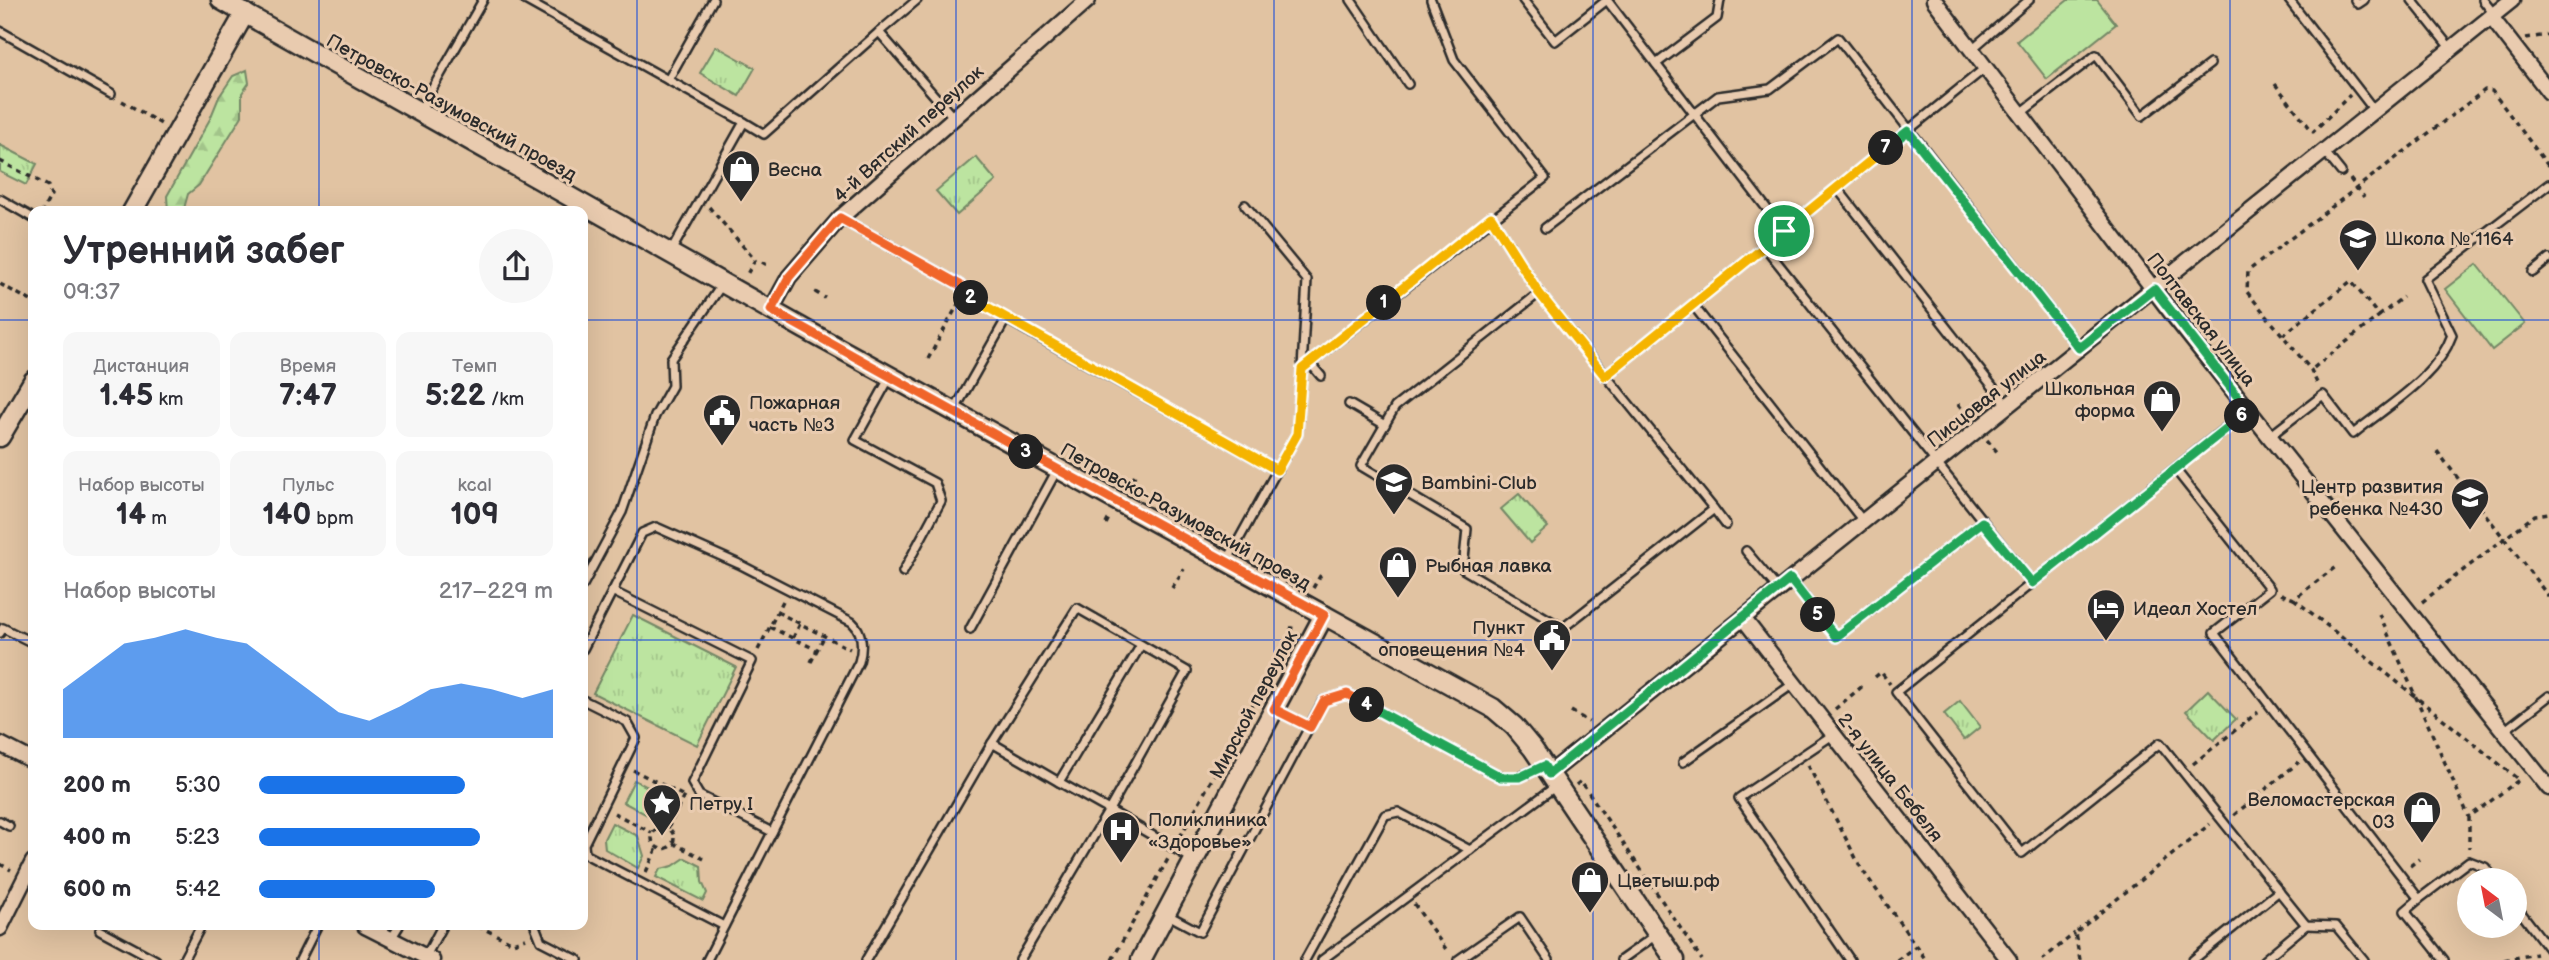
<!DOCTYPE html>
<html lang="ru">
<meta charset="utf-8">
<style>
:root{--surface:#fff;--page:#f7f7f7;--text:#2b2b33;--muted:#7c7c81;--accent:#1a73e8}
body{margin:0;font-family:"Balsamiq Sans",sans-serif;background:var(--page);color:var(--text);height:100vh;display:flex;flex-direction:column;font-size:26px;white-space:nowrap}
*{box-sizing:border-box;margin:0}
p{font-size:23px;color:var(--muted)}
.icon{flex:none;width:38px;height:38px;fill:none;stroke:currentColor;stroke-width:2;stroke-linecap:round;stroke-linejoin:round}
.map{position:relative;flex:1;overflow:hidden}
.details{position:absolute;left:28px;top:206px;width:560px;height:724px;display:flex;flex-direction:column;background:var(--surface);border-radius:14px;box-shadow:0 7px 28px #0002}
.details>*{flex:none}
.needle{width:46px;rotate:328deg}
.fabs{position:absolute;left:2457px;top:868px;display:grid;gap:14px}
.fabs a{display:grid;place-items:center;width:70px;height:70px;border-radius:50%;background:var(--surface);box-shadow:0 7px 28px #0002;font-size:35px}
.pin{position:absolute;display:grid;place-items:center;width:60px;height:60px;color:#fff;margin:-30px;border:4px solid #fff;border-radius:50%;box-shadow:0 2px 7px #0007}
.km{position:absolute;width:35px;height:35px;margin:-18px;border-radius:50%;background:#222;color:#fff;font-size:19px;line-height:35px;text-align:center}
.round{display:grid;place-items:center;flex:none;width:74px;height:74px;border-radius:37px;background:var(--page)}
.headline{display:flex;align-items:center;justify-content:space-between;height:119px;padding:0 35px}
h1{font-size:38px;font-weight:800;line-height:52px}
.stats{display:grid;grid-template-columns:repeat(3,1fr);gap:10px;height:119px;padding:7px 35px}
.stats div{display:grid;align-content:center;border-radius:14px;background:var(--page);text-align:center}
.stats b{font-size:30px;font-weight:800}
.stats small{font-size:19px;font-weight:400}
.stats p{font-size:19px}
.chart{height:196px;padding:14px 35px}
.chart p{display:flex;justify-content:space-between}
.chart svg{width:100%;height:126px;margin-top:7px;fill:var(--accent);opacity:.7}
ul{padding:0 35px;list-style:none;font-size:23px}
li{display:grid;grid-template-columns:112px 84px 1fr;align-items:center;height:52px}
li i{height:18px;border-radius:9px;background:var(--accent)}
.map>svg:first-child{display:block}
</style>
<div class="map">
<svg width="2549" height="960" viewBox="0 0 2549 960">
<defs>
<pattern id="grass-tufts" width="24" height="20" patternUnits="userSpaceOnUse" patternTransform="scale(1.75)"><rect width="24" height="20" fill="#bce4a0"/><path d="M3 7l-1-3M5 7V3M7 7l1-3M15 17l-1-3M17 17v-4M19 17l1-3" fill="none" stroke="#a2c48a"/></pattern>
<pattern id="forest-firs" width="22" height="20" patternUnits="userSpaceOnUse" patternTransform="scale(1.75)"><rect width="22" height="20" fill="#bce4a0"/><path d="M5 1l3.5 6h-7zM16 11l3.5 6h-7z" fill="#a2c48a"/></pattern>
</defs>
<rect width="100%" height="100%" fill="#e1c3a2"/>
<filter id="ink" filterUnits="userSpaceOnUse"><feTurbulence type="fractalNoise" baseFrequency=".0143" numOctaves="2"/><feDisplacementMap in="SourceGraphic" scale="14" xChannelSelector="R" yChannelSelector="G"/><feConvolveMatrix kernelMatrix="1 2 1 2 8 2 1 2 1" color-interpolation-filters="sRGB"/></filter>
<g filter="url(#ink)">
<g fill="url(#grass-tufts)" stroke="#748866" stroke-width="2">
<path d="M716,46L755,68L739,96L700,73Z"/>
<path d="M0,145L37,164L26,185L0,172Z"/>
<path d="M976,157L996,181L957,215L936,191Z"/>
<path d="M1519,494L1548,527L1530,543L1501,509Z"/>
<path d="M633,615L736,667L697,745L593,693Z"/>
<path d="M2208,690L2236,719L2214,740L2186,711Z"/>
<path d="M1960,701L1980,727L1964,740L1944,714Z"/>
<path d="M634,780L673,800L666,814L651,817L623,802Z"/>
<path d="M612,823L638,836L644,856L638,868L605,849L604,839Z"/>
<path d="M685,858L701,866L702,882L707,893L703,901L656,877L660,869L673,866Z"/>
</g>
<path fill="url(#forest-firs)" stroke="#748866" stroke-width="2" d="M247,70L249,83L242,93V116L199,185L188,194L183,212H168L167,196L210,119L219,97L233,76Z"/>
<g fill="#bce4a0" stroke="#748866" stroke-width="2">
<path d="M2068,0H2097L2116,24L2047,79L2017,41Z"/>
<path d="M2477,264L2525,324L2492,350L2445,289Z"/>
</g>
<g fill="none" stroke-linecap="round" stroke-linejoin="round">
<g stroke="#2b2b2b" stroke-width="12">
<g id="service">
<path d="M525,0L668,80"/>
<path d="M917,0L879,32L953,117"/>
<path d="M1351,0L1408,84"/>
<path d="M1523,0L1555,41L1607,0"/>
<path d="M1607,0L1784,231"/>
<path d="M2289,0L2374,110"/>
<path d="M2355,0L2358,4L2364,0"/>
<path d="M2412,0L2451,49"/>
<path d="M2483,0L2494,14"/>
<path d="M0,31L111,94"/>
<path d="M1972,49L2029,0"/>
<path d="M1656,64L1717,18L1720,0"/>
<path d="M419,112L483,0"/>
<path d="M2021,113L2096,55L2142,116L2210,64"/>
<path d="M744,122L764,134L879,32"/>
<path d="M2324,151L2341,172"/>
<path d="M1837,188L2008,406"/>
<path d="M0,199L33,218"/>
<path d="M1245,205L1307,280L1302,368"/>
<path d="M1491,217L1539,293"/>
<path d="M840,218L960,285"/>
<path d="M1545,228L1718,96L1770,89L1838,38L2079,348"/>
<path d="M1765,247L2032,583"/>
<path d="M670,253L744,122L668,80L713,0"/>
<path d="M2533,272L2549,259"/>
<path d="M1693,305L1863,521"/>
<path d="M1309,362L1321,376"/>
<path d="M1605,376L1985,68"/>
<path d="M890,377L855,440L935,483L941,501L903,572"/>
<path d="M1349,404L1385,425"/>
<path d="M2248,410L1896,692L2022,853L2160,743L2306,925L2336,926L2364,960"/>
<path d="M954,411L1006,319L1277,470"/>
<path d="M2270,436L2323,395L2353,434C2387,406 2437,378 2452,335L2425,279L2549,184"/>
<path d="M2175,469L2270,589L2214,633L2419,899L2469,861L2485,867L2495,880"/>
<path d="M1714,509L1563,628L1463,569L1467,529L1361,466L1395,407L1539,293L1714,509L1726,525"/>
<path d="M1746,551L1778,589"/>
<path d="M1227,561L1297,434L1302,369L1545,178L1454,60L1431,0"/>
<path d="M1791,580L1836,637L1982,522"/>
<path d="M583,585L622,512L655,416L672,386L671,359L723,283"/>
<path d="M612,591L752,661L692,783L699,795L772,832"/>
<path d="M970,629L1057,470"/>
<path d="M0,633L3,628L33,643"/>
<path d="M583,649L642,533L656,527L739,564L852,622C863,632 863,648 859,662L707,960"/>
<path d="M583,700L627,722L636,738L584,844L585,854L724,926"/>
<path d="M1276,710L1310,727"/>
<path d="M2504,731L2549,696"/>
<path d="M1834,734L1739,798L1850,960"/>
<path d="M992,743L1059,782"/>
<path d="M1683,762L1793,684"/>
<path d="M0,821L9,826"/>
<path d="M2419,899L2405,911L2444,960"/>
<path d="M2515,905L2549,949"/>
<path d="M1166,914L1200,932L1323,701L1347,694L1501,777H1519L1543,766"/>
<path d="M535,926L541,941L578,960"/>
<path d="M100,930L156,960"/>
<path d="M391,939L399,926"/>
<path d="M426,956L442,926"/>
<path d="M183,960L201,926"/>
<path d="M300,960L317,926"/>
<path d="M866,960L992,743L1077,608L1187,671L1109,810L1194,860"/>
<path d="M1020,960L1109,810L1059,782L1141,645"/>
<path d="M1305,960L1385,815L1398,812L1470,850"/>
<path d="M1322,960L1556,786"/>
<path d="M1458,960L1520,917L1549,960"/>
<path d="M1621,960L1656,935"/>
<path d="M2193,960L2279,891"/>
<path d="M2264,960L2306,925"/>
</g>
</g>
<g stroke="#2b2b2b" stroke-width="19">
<g id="minor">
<path d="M1934,0L2173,315L2549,788"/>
<path d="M2491,17L2549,92"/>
<path d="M771,310L789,277L840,218L1088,0"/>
<path d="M1743,618L2009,960"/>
<path d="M0,744L33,761"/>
<path d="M1549,774L2512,0"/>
<path d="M365,926L432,960"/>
<path d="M0,928L33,862"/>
</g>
</g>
<g stroke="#2b2b2b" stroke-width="23">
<g id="tertiary">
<path d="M221,0L806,330L1493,708L1514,726L1533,749L1675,960"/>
<path d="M132,212L245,13"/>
<path d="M0,437L33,381"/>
<path d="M1141,960L1324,615"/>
</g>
</g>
<g stroke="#2b2b2b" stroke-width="3.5" stroke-dasharray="5 5" stroke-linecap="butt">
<path d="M2526,38L2549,35"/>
<path d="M2275,84L2313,132L2350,95"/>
<path d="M122,101L163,125"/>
<path d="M0,161L48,186L51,195L43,210"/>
<path d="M2350,179L2364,197"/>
<path d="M709,207L755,260L746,276"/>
<path d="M762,262L769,266"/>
<path d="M0,284L33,302"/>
<path d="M815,292L825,298"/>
<path d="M966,295L995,312"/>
<path d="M2379,316L2403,297"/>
<path d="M2283,335L2351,281L2379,316L2311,370"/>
<path d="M928,359L962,297"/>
<path d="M2317,383L2311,370L2247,292L2248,271L2485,90L2492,91L2549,167"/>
<path d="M1958,404L1968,416"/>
<path d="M1987,440L1999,454"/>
<path d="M2437,451L2549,597"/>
<path d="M1127,488L1135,475"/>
<path d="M1106,524L1110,516"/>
<path d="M1172,588L1184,569"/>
<path d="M1313,588L1323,571"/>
<path d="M2281,594L2294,599L2338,565"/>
<path d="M2294,599L2519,780L2469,817V848"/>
<path d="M2422,602L2535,515L2549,513"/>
<path d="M777,612L850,649"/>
<path d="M2379,614L2469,817"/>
<path d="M770,627L817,650L824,637"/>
<path d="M793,638L800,624"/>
<path d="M1289,641L1292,626"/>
<path d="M758,650L783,601"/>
<path d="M811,662L817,650"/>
<path d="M1875,677L1881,672L1890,684"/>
<path d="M1835,709L1865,684"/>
<path d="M1571,711L1589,722"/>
<path d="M2193,764L2258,712"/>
<path d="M1808,765L1861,868L1926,960"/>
<path d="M633,770L684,796"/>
<path d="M1576,785L1581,781L1702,960"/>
<path d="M614,813L652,833"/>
<path d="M2234,815L2299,762"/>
<circle cx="663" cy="838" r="11"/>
<path d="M668,828L684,796"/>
<path d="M1180,837L1261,690"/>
<path d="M673,843L704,859"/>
<path d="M0,864L11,870"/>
<path d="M2410,866L2419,859"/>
<path d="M646,872L657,848"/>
<path d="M1414,904L1448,952"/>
<path d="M478,926L513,943L526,938"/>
<path d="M1112,960L1168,859"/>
<path d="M1897,960L1916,946"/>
<path d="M2042,960L2075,933"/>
<path d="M2080,960L2075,933L2210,824"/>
<path d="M2504,960L2536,954"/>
</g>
<use href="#service" stroke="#e9cbaf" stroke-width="7"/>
<use href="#minor" stroke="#e9cbaf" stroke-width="14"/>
<use href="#tertiary" stroke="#e9cbaf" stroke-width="18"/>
</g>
</g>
<g fill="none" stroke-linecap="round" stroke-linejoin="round" filter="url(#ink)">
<g stroke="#fff" stroke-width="14">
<path id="split-1" d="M1384,303L1491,217L1539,293L1605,376L1784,231"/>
</g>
<g stroke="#fff" stroke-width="14">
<path id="split-2" d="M971,298L1277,470L1297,434L1302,369L1384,303"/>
</g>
<g stroke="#fff" stroke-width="14">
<path id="split-3" d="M971,298L964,294L960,285L840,218L789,277L771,310L1026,452"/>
</g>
<g stroke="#fff" stroke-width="14">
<path id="split-4" d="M1026,452L1324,615L1274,709L1310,727L1324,701L1347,694L1367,705"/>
</g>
<g stroke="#fff" stroke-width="14">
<path id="split-5" d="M1367,705L1501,777H1520L1544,766L1549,774L1790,579L1818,615"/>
</g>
<g stroke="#fff" stroke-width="14">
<path id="split-6" d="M1818,615L1836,637L1982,522L2032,583L2242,416"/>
</g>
<g stroke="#fff" stroke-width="14">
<path id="split-7" d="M1886,148L1908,131L2079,348L2154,289L2248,410L2242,416"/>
</g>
<g stroke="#fff" stroke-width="14">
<path id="split-8" d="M1784,231L1886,148"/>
</g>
<use href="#split-1" stroke="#f5b400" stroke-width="9"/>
<use href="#split-2" stroke="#f5b400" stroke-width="9"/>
<use href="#split-3" stroke="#f0652b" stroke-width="9"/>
<use href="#split-4" stroke="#f0652b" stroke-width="9"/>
<use href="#split-5" stroke="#22a559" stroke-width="9"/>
<use href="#split-6" stroke="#22a559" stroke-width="9"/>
<use href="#split-7" stroke="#22a559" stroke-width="9"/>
<use href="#split-8" stroke="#f5b400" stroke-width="9"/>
</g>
<path fill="none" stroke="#1d4ed8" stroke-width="2" stroke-opacity="0.55" d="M319,0V212M637,0V960M956,0V960M1274,0V960M1593,0V960M1912,0V960M2230,0V960M0,320H33M583,320H2549M0,640H33M583,640H2549M319,926V960"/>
<defs>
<g id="shop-pin" transform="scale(2.0125)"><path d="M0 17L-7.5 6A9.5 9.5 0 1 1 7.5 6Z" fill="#2b2b2b" stroke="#e9cbaf"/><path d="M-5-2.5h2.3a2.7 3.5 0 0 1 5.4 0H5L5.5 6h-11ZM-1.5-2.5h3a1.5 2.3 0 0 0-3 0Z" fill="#fff"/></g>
<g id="school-pin" transform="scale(2.0125)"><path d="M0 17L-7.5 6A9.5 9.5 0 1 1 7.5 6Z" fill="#2b2b2b" stroke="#e9cbaf"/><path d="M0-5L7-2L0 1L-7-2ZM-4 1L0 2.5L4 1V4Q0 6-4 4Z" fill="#fff"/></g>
<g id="civic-pin" transform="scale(2.0125)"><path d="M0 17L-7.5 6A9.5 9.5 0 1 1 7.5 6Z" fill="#2b2b2b" stroke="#e9cbaf"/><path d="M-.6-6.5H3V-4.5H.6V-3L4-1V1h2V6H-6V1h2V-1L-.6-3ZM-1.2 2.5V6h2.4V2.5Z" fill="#fff"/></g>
<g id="hotel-pin" transform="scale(2.0125)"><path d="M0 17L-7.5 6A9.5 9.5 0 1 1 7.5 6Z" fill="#2b2b2b" stroke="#e9cbaf"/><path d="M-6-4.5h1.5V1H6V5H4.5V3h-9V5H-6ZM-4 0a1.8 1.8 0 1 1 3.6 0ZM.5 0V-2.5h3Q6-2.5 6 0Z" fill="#fff"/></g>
<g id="sight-pin" transform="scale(2.0125)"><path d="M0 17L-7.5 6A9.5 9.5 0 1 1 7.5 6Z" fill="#2b2b2b" stroke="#e9cbaf"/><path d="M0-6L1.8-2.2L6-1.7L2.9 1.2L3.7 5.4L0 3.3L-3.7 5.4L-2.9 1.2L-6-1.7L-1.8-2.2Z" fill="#fff"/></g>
<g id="hospital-pin" transform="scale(2.0125)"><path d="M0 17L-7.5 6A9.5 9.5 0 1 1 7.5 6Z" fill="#2b2b2b" stroke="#e9cbaf"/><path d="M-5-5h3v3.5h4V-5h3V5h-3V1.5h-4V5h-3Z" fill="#fff"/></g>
</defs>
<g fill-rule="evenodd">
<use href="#shop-pin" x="741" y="169"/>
<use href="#school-pin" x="2358" y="238"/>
<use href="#shop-pin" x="2162" y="399"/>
<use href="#civic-pin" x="722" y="413"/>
<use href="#school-pin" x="1394" y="482"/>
<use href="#school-pin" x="2470" y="497"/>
<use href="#shop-pin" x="1398" y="565"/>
<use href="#hotel-pin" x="2106" y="608"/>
<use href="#civic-pin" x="1552" y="638"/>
<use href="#sight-pin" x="662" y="803"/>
<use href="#shop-pin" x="2422" y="810"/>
<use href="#hospital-pin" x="1121" y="830"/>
<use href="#shop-pin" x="1590" y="880"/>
</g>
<g text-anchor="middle" stroke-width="6" stroke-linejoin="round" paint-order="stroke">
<g font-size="19" fill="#2b2b2b" stroke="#e9cbaf">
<text transform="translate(452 107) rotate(29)" y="7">Петровско-Разумовский проезд</text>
<text transform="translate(908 133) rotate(-42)" y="7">4-й Вятский переулок</text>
<text transform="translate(2202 319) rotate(52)" y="7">Полтавская улица</text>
<text transform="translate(1986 398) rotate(-38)" y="7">Писцовая улица</text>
<text transform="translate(1186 516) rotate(29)" y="7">Петровско-Разумовский проезд</text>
<text transform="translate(1253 704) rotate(-62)" y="7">Мирской переулок</text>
<text transform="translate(1891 777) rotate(52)" y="7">2-я улица Бебеля</text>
</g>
<g font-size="19" fill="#2b2b2b" stroke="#e9cbaf" text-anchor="start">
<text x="768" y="176">Весна</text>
<text x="2385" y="245">Школа № 1164</text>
<text x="2135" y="395" text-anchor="end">Школьная<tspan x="2135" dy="22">форма</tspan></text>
<text x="749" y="409">Пожарная<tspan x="749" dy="22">часть №3</tspan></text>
<text x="1421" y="489">Bambini-Club</text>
<text x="2443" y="493" text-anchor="end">Центр развития<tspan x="2443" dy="22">ребенка №430</tspan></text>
<text x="1425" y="572">Рыбная лавка</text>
<text x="2133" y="615">Идеал Хостел</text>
<text x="1525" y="634" text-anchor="end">Пункт<tspan x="1525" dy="22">оповещения №4</tspan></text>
<text x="2395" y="806" text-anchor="end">Веломастерская<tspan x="2395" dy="22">03</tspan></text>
<text x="689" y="810">Петру I</text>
<text x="1148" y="826">Поликлиника<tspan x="1148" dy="22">«Здоровье»</tspan></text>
<text x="1617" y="887">Цветыш.рф</text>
</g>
</g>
</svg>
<div class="fabs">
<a><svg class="needle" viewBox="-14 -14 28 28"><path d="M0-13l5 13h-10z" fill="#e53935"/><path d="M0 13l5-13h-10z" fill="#7c7c81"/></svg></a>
</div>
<div class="pin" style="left:1784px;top:231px;background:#1e9e55"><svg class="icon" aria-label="arrive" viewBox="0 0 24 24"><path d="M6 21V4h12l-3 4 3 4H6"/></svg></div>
<b class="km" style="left:1384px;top:303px">1</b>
<b class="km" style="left:971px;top:298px">2</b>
<b class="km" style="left:1026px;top:452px">3</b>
<b class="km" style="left:1367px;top:705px">4</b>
<b class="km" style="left:1818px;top:615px">5</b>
<b class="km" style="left:2242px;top:416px">6</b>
<b class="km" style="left:1886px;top:148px">7</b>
<section class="details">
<div class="headline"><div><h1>Утренний забег</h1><p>09:37</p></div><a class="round"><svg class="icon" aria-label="share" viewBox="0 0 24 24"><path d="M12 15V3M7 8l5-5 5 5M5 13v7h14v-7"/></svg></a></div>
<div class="stats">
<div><p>Дистанция</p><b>1.45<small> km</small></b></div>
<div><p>Время</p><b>7:47</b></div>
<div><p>Темп</p><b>5:22<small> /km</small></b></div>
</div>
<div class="stats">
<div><p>Набор высоты</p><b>14<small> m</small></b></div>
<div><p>Пульс</p><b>140<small> bpm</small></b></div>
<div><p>kcal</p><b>109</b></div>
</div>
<div class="chart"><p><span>Набор высоты</span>217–229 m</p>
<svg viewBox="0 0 160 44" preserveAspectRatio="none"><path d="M0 44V27L10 19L20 11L30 9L40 6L50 9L60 11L70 19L80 27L90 35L100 38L110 33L120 27L130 25L140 27L150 30L160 27V44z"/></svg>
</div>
<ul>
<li><b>200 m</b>5:30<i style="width:70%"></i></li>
<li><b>400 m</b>5:23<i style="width:75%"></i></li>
<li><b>600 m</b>5:42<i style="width:60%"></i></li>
</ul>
</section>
</div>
